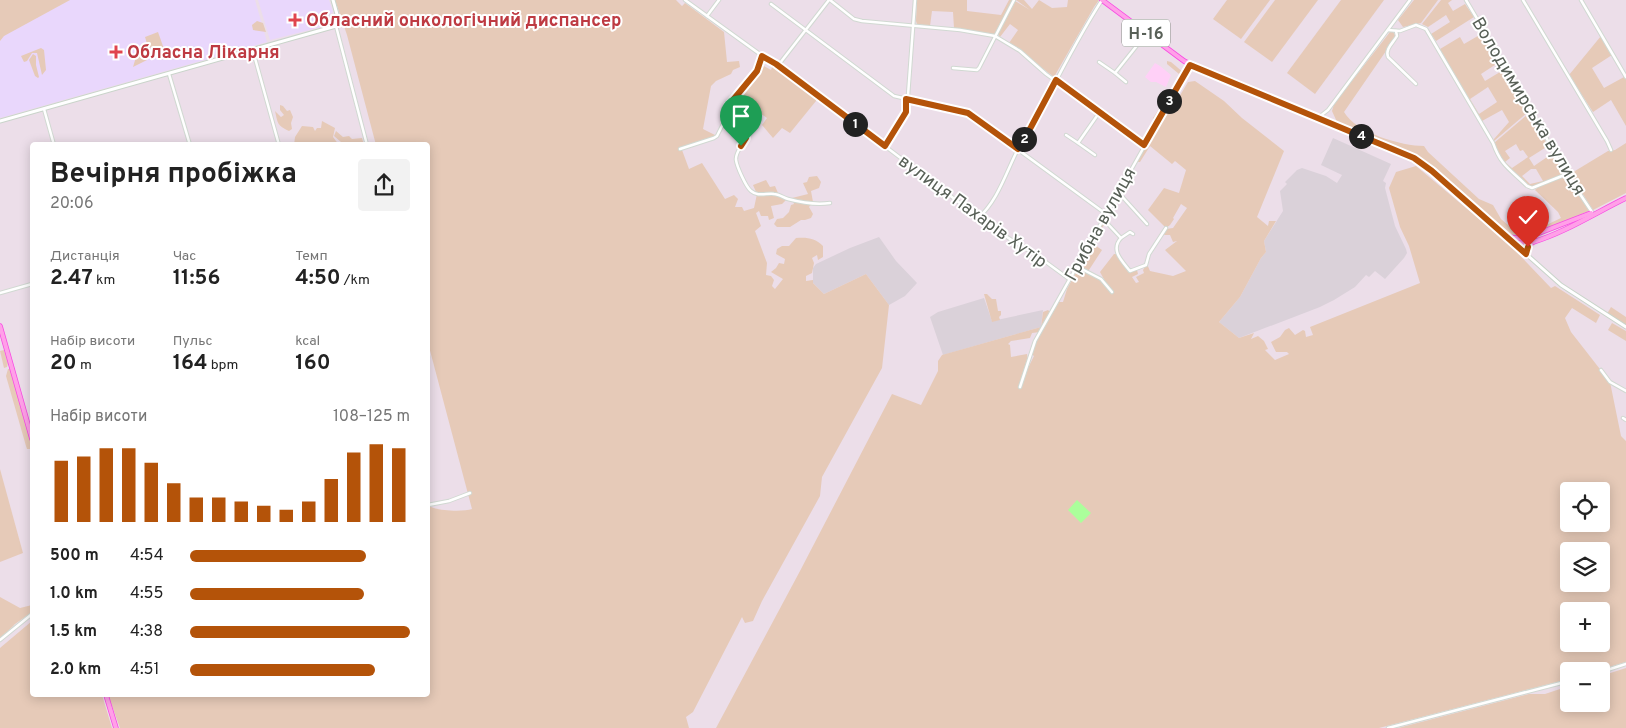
<!DOCTYPE html>
<html lang="uk">
<meta charset="utf-8">
<style>
:root{--surface:#fff;--page:#f2f2f2;--text:#222;--muted:#767676;--accent:#b45309}
body{margin:0;font-family:Overpass,sans-serif;background:var(--page);color:var(--text);height:100vh;display:flex;flex-direction:column;font-size:19px;white-space:nowrap}
*{box-sizing:border-box;margin:0}
p{font-size:16px;color:var(--muted)}
.icon{flex:none;width:28px;height:28px;fill:none;stroke:currentColor;stroke-width:2;stroke-linecap:round;stroke-linejoin:round}
.map{position:relative;flex:1;overflow:hidden}
.details{position:absolute;left:30px;top:142px;width:400px;height:555px;display:flex;flex-direction:column;background:var(--surface);border-radius:5px;box-shadow:0 2px 12px #0003}
.details>*{flex:none}
.buttons{position:absolute;left:1560px;top:482px;display:grid;gap:10px}
.buttons a{display:grid;place-items:center;width:50px;height:50px;border-radius:5px;background:var(--surface);box-shadow:0 2px 12px #0003;font-size:25px}
.pin{position:absolute;display:grid;place-items:center;width:42px;height:42px;color:#fff;margin:-51px -21px;border-radius:50% 50% 50% 0;rotate:-45deg;box-shadow:0 0 5px #0007}
.pin .icon{rotate:45deg}
.km{position:absolute;width:25px;height:25px;margin:-12px;border-radius:50%;background:#222;color:#fff;font-size:14px;line-height:25px;text-align:center}
.round{display:grid;place-items:center;flex:none;width:52px;height:52px;border-radius:5px;background:var(--page)}
.head{display:flex;align-items:center;justify-content:space-between;height:85px;padding:0 20px}
h1{font-size:28px;font-weight:700;line-height:38px}
.figures{display:grid;grid-template-columns:repeat(3,1fr);gap:8px;height:85px;padding:5px 20px}
.figures div{display:grid;align-content:center}
.figures b{font-size:21px;font-weight:700}
.figures small{font-size:14px;font-weight:400}
.figures p{font-size:14px}
.chart{height:140px;padding:10px 20px}
.chart p{display:flex;justify-content:space-between}
.chart svg{width:100%;height:90px;margin-top:5px;stroke:var(--accent);stroke-width:6}
ul{padding:0 20px;list-style:none;font-size:16px}
li{display:grid;grid-template-columns:80px 60px 1fr;align-items:center;height:38px}
li i{height:12px;border-radius:6px;background:var(--accent)}
.map>svg:first-child{display:block}
</style>
<div class="map">
<svg width="1626" height="728" viewBox="0 0 1626 728">
<rect width="100%" height="100%" fill="#ecdee9"/>
<path fill="#ffd0f7" d="M1155,63L1160,66L1171,75L1166,87L1156,82H1151L1145,77Z"/>
<g fill="#dad1d9">
<path d="M1333,138L1391,164L1383,181L1386,183L1385,188L1395,226L1406,249L1407,253L1404,258L1385,279L1375,271L1369,277L1366,275L1355,287L1334,300L1320,307L1239,338L1219,322L1240,297L1261,258L1266,252L1264,241L1283,211L1280,191L1287,184L1285,182L1297,170L1302,168L1326,176L1337,183L1342,175L1321,165Z"/>
<path d="M879,237L896,261L917,283L905,296L889,305L866,274L824,294L813,283V268L816,264L850,248Z"/>
<path d="M984,298L992,321L1043,310L1041,327L943,355L930,317L938,312Z"/>
</g>
<g fill="#e9d7fc">
<path d="M70,0H255L267,42L0,118V41L3,36Z"/>
<path d="M258,0H329L333,12L330,14L321,27L270,40Z"/>
</g>
<g fill="#e6cab8" fill-rule="evenodd">
<path d="M0,0H70L4,36L0,41Z"/>
<path d="M335,0H676L682,6L685,3L724,32L727,62L739,61L740,67L733,70L731,74L716,81L711,86L703,129L715,135L714,138L681,149L682,150L689,169L702,163L725,199L734,195L738,199L735,207H742L744,211L754,208L757,194L753,185L766,180L770,187L775,186L778,193L788,198L782,204L771,206L774,218L769,220L768,216H761L759,211L756,213L761,226L755,231L767,263L766,275L771,276L774,280L772,286L775,289L783,279L771,272L776,268L779,263L784,264L785,259L776,254L777,249L782,246H789L796,238C807,237 815,238 823,246V257L818,260L817,255L812,258L814,263L812,273L806,276V281L813,280V283L824,294L866,274L889,305L882,368L822,477L820,496L762,601L753,621L745,623L742,617L693,712L686,717L689,728H120L108,695H428V515L429,506C437,511 463,512 472,509L428,343V145H376L347,35Z"/>
<path d="M917,0H967V11L1001,15L1009,0H1013L995,34L991,35L954,28L953,12L932,11L930,26L917,24L916,21Z"/>
<path d="M1016,0H1024L1032,9L1039,0L1052,8L1067,7L1068,0H1099L1094,7L1054,77L1009,43L1018,30L1010,24L1000,37L998,34L1015,1L1030,10Z"/>
<path d="M1227,0H1270L1241,39L1213,19Z"/>
<path d="M1275,0H1318L1272,62L1244,42Z"/>
<path d="M1341,0H1384L1315,94L1287,73Z"/>
<path d="M1414,0H1438L1421,23L1403,27L1398,20Z"/>
<path d="M1441,0H1452L1448,3L1453,11L1465,4L1474,17L1436,41L1431,34L1450,22L1446,15L1428,27L1422,24Z"/>
<path d="M257,21L263,23L266,32L253,30L252,25Z"/>
<path d="M158,32L164,49L163,50L148,47L145,37Z"/>
<path d="M1390,32H1393L1395,35V38L1344,112C1356,133 1402,146 1424,146L1428,152L1479,199L1493,205L1501,219L1517,233L1542,227L1561,218L1558,212L1535,190L1539,186L1565,176L1568,177L1589,211L1526,237L1516,238L1508,235L1422,161L1337,122L1332,111L1334,104Z"/>
<path d="M1483,33L1501,61L1481,74L1485,81L1505,69L1529,109L1528,112L1494,141V139L1509,122L1502,110L1482,121L1440,51V49L1460,37L1464,44ZM1488,87L1497,102L1479,114L1470,99Z"/>
<path d="M1601,36L1612,55L1592,68L1604,88L1624,77L1626,79V126L1611,100L1593,112L1569,75Z"/>
<path d="M41,48L44,50L46,70L42,75L37,53H32L27,61L24,62L21,56Z"/>
<path d="M33,54L36,56V65L39,77L38,78L35,76L29,60Z"/>
<path d="M140,54L146,57L147,60L133,67L136,57Z"/>
<path d="M1167,61L1171,62L1184,73L1179,74L1167,64Z"/>
<path d="M762,65L771,70L773,65H775L816,98V101L790,133L782,128L773,138L762,125L767,118L745,103L742,98Z"/>
<path d="M1195,81L1224,101L1242,118L1284,151L1257,217L1268,226L1269,221H1276L1264,241L1266,252L1261,258L1240,297L1219,322L1239,338L1254,333L1251,339L1258,336L1264,341L1268,349L1265,350L1275,360L1289,354L1287,352H1276L1271,342L1280,337L1285,330L1289,328L1295,335L1303,330L1305,331L1306,337L1313,335L1310,327L1420,283L1409,246L1400,227L1389,188L1396,172L1416,166L1509,244L1551,288L1555,286L1600,315L1596,323L1572,308L1565,318L1571,332L1610,382L1621,436L1626,441V662L1596,671H1569V679L1379,728H716L800,571L892,394L921,405L938,371V361L942,355L1041,327L1043,312L1048,310L1051,313L1057,302H1063L1067,289L1103,222H1106L1092,243L1102,250L1087,273L1106,283L1100,272L1114,254H1118L1130,271L1137,270L1138,274L1132,277L1136,283L1139,282L1136,277L1144,273L1143,270L1147,264L1150,271L1173,276L1186,271L1165,250L1177,241L1173,242L1170,235H1164L1166,229L1173,228L1187,208L1181,204L1173,218L1174,219L1170,225L1166,228L1148,210L1164,188L1179,193L1186,170L1175,161L1172,164L1150,146L1140,162H1137L1157,126L1154,123L1153,118L1159,109L1163,107L1170,112L1188,82ZM1040,332L1030,353L1034,356L1029,366L1027,354L1011,357L1010,345L1008,344L1011,341L1030,338L1032,333ZM1569,491H1601V524H1569ZM1569,551H1601V584H1569ZM1569,611H1601V644H1569Z"/>
<path d="M280,105L283,106L287,111L290,110L293,117L291,123L292,129L289,131C277,125 278,124 275,111L281,117L284,115L280,110Z"/>
<path d="M1527,115H1531L1548,146L1529,158L1534,166L1553,153L1565,173L1534,186H1530L1503,163L1498,156L1494,143ZM1516,144L1520,151L1523,150L1528,157L1512,168L1505,162L1510,158L1505,151ZM1531,169H1536L1543,181L1530,184L1522,176Z"/>
<path d="M322,121L335,128L333,137L339,145H294L295,137L302,126L313,127L315,131L317,128H321Z"/>
<path d="M336,131L343,137L349,136L352,139L362,138L364,145H341V142L334,136Z"/>
<path d="M1626,143V193L1593,210L1570,174L1608,151L1615,150Z"/>
<path d="M817,176L821,182L819,188L811,191L813,202L809,207L813,214L811,218L805,220H801L790,227H777L774,224L777,219L783,218L789,212L791,205L794,204L792,198L808,194L803,183L807,182L809,177Z"/>
<path d="M984,294H987L992,299H996L998,311H1001V315L999,317L1000,320L992,322Z"/>
<path d="M1611,307L1626,317V326L1607,314Z"/>
<path d="M1612,323L1626,331V341L1608,330Z"/>
<path d="M4,350L8,363L7,367L4,368L0,351Z"/>
<path d="M8,369H10L32,447L31,449H27L26,446L6,376Z"/>
<path d="M0,469L23,553L0,562Z"/>
<path d="M0,597L20,608L32,605V612L15,624L0,639Z"/>
<path d="M32,621V695H102L112,728H0V648Z"/>
<path d="M1626,668V728H1398L1529,694H1545L1569,686V704H1601V676Z"/>
</g>
<path fill="#abff9b" d="M1077,500L1091,513L1081,523L1068,510Z"/>
<g fill="none" stroke-linecap="round" stroke-linejoin="round">
<g stroke="#d1d9d2" stroke-width="4.5">
<g id="street">
<path d="M685,0L844,115L994,229L1039,257L1069,279"/>
<path d="M830,0L854,19L862,21L960,30L995,36L1020,51L1046,74L1144,145"/>
<path d="M1466,0L1533,113L1562,167L1592,212"/>
<path d="M1523,0L1607,141L1611,150"/>
<path d="M1581,0L1626,77"/>
<path d="M771,4L894,96L968,113L1106,214"/>
<path d="M707,16L719,0"/>
<path d="M340,25L364,17"/>
<path d="M336,26L367,145"/>
<path d="M1388,30L1400,31L1416,25L1426,29L1493,143C1501,166 1510,169 1527,186L1532,188L1567,174"/>
<path d="M1396,31L1397,36C1393,43 1385,49 1388,57L1416,84"/>
<path d="M253,51L279,145"/>
<path d="M762,57L757,71L728,106L726,118L745,135C746,144 735,150 736,160C737,167 746,187 751,191C758,197 766,193 774,194C779,194 784,198 788,199C803,203 816,205 830,203"/>
<path d="M1099,62L1115,73"/>
<path d="M775,64L780,63L829,0"/>
<path d="M953,68L977,70L979,68L1014,0"/>
<path d="M169,74L190,145"/>
<path d="M1126,82L1115,73L1147,33"/>
<path d="M44,109L54,145"/>
<path d="M1319,117L1328,110L1410,0"/>
<path d="M1066,135L1078,143"/>
<path d="M885,146L907,109L915,0"/>
<path d="M680,149L714,138L717,136L726,118"/>
<path d="M1095,155L1078,143L1099,113"/>
<path d="M1118,192L1147,224"/>
<path d="M978,218C997,202 1006,173 1017,151C1022,142 1028,134 1033,125C1055,83 1076,40 1102,0"/>
<path d="M1105,218L1106,222L1121,238C1110,250 1122,261 1130,271L1146,265L1149,254L1166,228"/>
<path d="M1121,238L1130,232L1133,234"/>
<path d="M1076,266L1101,279L1112,292"/>
<path d="M0,293L32,284"/>
<path d="M428,356V358"/>
<path d="M1601,370L1610,382L1626,391"/>
<path d="M1020,387L1035,341L1190,65"/>
<path d="M1623,418L1626,420"/>
<path d="M428,505L449,501L470,493"/>
<path d="M0,640L32,614"/>
<path d="M1601,672L1626,664"/>
<path d="M1388,728L1569,681"/>
</g>
</g>
<g stroke="#c9d4ca" stroke-width="5">
<g id="secondary">
<path d="M0,121L336,26L340,25L333,0"/>
<path d="M1526,254L1561,285L1626,327"/>
</g>
</g>
<g stroke="#f84be3" stroke-width="5.5">
<g id="primary">
<path d="M1102,0L1184,61L1197,68L1318,117L1419,161L1526,254"/>
<path d="M1508,237L1524,239L1591,213"/>
<path d="M1514,241C1520,244 1527,244 1533,242C1564,233 1597,212 1626,198"/>
<path d="M1526,254V248L1533,242"/>
<path d="M0,326L32,439"/>
<path d="M106,695L116,728"/>
</g>
</g>
<use href="#street" stroke="#fff" stroke-width="2.5"/>
<use href="#secondary" stroke="#fff" stroke-width="3"/>
<use href="#primary" stroke="#ffa0e8" stroke-width="4"/>
</g>
<g fill="none" stroke-linecap="round" stroke-linejoin="round">
<g stroke="#fff" stroke-width="10">
<path id="route" d="M741,146L746,138L745,135L726,118L728,106L757,71L762,56L776,64L885,146L906,112V99L968,113L1018,149L1031,127L1056,80L1144,145L1190,65L1414,158L1432,171L1526,254L1528,247"/>
</g>
<use href="#route" stroke="#b45309" stroke-width="6"/>
</g>
<g fill="#e0444e" stroke="#fff" stroke-width="2">
<path d="M292.5 12.5h5v5h5v5h-5v5h-5v-5h-5v-5h5z"/>
<path d="M113.5 44.5h5v5h5v5h-5v5h-5v-5h-5v-5h5z"/>
</g>
<g text-anchor="middle" stroke-width="4" stroke-linejoin="round" paint-order="stroke">
<rect fill="#fff" stroke="#8a9089" stroke-width="1" x="1122" y="19.5" width="48" height="27" rx="4"/>
<g font-size="16" font-weight="bold" fill="#586057">
<text x="1146" y="39">Н-16</text>
</g>
<g font-size="18" font-weight="bold" fill="#be3a42" stroke="#fff" text-anchor="start">
<text x="306" y="26">Обласний онкологічний диспансер</text>
<text x="127" y="58">Обласна Лікарня</text>
</g>
<g font-size="18" fill="#586057" stroke="#fff">
<text transform="translate(1529 106) rotate(59)" y="6">Володимирська вулиця</text>
<text transform="translate(973 211) rotate(36)" y="6">вулиця Пахарів Хутір</text>
<text transform="translate(1100 224) rotate(-61)" y="6">Грибна вулиця</text>
</g>
</g>
</svg>
<div class="buttons">
<a><svg class="icon" aria-label="locate" viewBox="0 0 24 24"><circle cx="12" cy="12" r="6"/><path d="M12 2v4M12 18v4M2 12h4M18 12h4"/></svg></a>
<a><svg class="icon" aria-label="layers" viewBox="0 0 24 24"><path d="M12 4l9 5-9 5-9-5zM3 14l9 5 9-5"/></svg></a>
<a>+</a>
<a>−</a>
</div>
<div class="pin" style="left:741px;top:146px;background:#1e9e55"><svg class="icon" aria-label="arrive" viewBox="0 0 24 24"><path d="M6 21V4h12l-3 4 3 4H6"/></svg></div>
<div class="pin" style="left:1528px;top:247px;background:#d93025"><svg class="icon" aria-label="check" viewBox="0 0 24 24"><path d="M5 12l5 5 9-10"/></svg></div>
<b class="km" style="left:855px;top:124px">1</b>
<b class="km" style="left:1024px;top:139px">2</b>
<b class="km" style="left:1169px;top:101px">3</b>
<b class="km" style="left:1361px;top:136px">4</b>
<section class="details">
<div class="head"><div><h1>Вечірня пробіжка</h1><p>20:06</p></div><a class="round"><svg class="icon" aria-label="share" viewBox="0 0 24 24"><path d="M12 15V3M7 8l5-5 5 5M5 13v7h14v-7"/></svg></a></div>
<div class="figures">
<div><p>Дистанція</p><b>2.47<small> km</small></b></div>
<div><p>Час</p><b>11:56</b></div>
<div><p>Темп</p><b>4:50<small> /km</small></b></div>
</div>
<div class="figures">
<div><p>Набір висоти</p><b>20<small> m</small></b></div>
<div><p>Пульс</p><b>164<small> bpm</small></b></div>
<div><p>kcal</p><b>160</b></div>
</div>
<div class="chart"><p><span>Набір висоти</span>108–125 m</p>
<svg viewBox="0 0 160 44" preserveAspectRatio="none"><path d="M5 44V14M15 44V12M25 44V8M35 44V8M45 44V15M55 44V25M65 44V32M75 44V32M85 44V34M95 44V36M105 44V38M115 44V34M125 44V23M135 44V10M145 44V6M155 44V8"/></svg>
</div>
<ul>
<li><b>500 m</b>4:54<i style="width:80%"></i></li>
<li><b>1.0 km</b>4:55<i style="width:79%"></i></li>
<li><b>1.5 km</b>4:38<i style="width:100%"></i></li>
<li><b>2.0 km</b>4:51<i style="width:84%"></i></li>
</ul>
</section>
</div>
